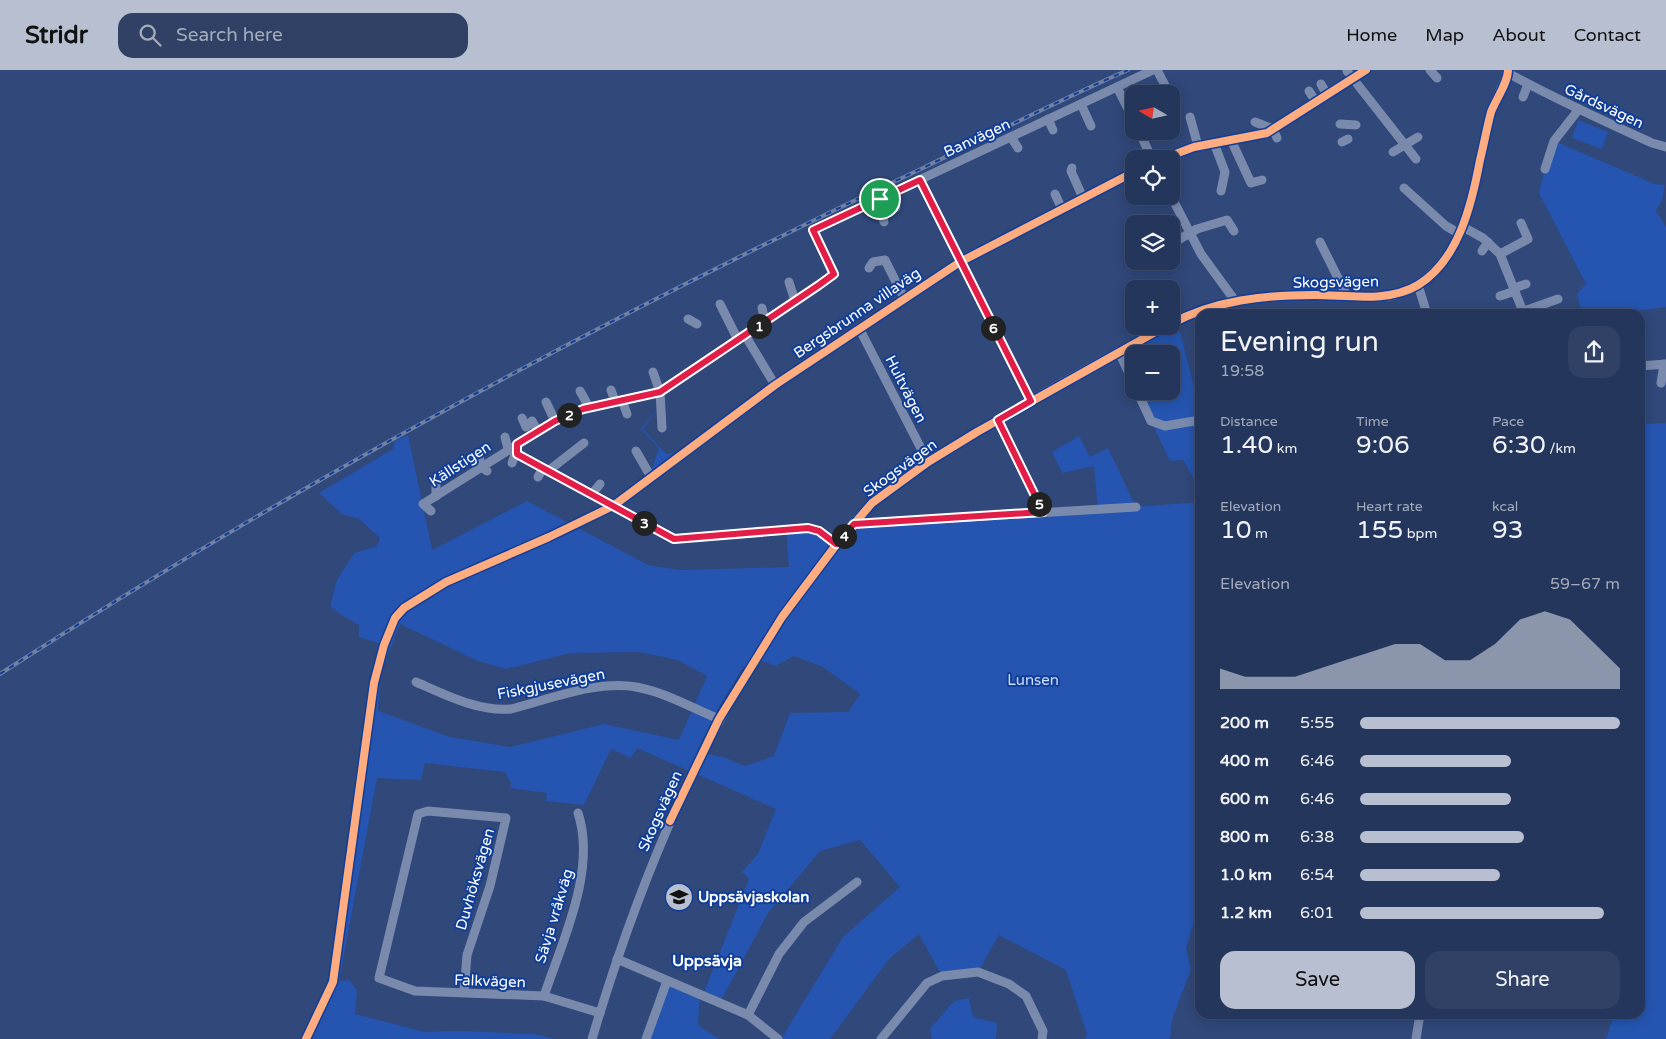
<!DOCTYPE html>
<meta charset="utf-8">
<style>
:root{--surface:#24365c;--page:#304165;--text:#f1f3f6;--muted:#a3abbb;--line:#415072;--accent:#b7bfd0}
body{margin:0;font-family:"Varela Round",sans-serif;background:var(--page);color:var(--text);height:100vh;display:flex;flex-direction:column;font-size:19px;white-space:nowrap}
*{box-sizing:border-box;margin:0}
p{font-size:16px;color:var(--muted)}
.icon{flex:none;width:28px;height:28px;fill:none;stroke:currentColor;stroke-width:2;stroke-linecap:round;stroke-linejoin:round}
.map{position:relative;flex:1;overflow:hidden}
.sheet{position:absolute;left:1195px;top:239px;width:450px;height:710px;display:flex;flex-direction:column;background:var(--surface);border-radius:15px;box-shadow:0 2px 12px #0003,0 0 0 1px var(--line)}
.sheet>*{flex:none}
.needle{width:32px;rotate:279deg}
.controls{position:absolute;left:1125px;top:15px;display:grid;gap:10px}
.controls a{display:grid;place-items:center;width:55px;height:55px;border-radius:10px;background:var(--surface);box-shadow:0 2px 12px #0003,0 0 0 1px var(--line);font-size:25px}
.pin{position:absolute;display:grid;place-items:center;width:42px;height:42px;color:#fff;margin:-21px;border:2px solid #fff;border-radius:50%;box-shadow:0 1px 5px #0007}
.km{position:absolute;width:25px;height:25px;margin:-12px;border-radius:50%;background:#222;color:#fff;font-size:14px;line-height:25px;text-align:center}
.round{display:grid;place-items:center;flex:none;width:52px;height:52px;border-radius:15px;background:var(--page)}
.overview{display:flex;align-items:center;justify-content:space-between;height:85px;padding:0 25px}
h1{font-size:28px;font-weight:600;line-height:38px}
.stats{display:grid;grid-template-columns:repeat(3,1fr);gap:8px;height:85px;padding:5px 25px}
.stats div{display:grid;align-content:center}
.stats b{font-size:25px;font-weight:600}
.stats small{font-size:14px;font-weight:400}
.stats p{font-size:14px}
.chart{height:140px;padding:10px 25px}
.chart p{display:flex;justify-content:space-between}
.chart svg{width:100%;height:90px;margin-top:5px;fill:var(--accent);opacity:.7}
.primary-button{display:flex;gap:10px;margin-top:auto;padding:10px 25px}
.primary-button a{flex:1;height:58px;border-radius:15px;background:var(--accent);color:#111;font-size:20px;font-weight:600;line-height:58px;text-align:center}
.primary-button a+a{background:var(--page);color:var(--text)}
ul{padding:0 25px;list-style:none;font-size:16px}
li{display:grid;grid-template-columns:80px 60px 1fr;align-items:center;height:38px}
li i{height:12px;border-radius:6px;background:var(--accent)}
header{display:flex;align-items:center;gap:30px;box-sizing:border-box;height:70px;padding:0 25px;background:var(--accent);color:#111}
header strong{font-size:24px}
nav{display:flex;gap:28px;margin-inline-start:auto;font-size:18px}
.search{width:350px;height:45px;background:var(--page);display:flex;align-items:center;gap:12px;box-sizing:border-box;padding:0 18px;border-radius:15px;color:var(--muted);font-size:19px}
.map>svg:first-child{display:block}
</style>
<header>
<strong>Stridr</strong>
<div class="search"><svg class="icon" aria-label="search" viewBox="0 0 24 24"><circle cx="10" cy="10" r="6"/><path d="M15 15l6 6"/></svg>Search here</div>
<nav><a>Home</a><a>Map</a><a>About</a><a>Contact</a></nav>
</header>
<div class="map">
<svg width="1666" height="969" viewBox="0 0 1666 969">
<rect width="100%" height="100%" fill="#30487a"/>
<g fill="#2555b0" fill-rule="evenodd">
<path d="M1578,50L1608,62L1602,79L1572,68Z"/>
<path d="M1554,71L1655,114L1665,115L1662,130L1656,141L1666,157V237L1611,244H1582L1577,224L1586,214L1539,123L1549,82Z"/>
<path d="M1177,251L1200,340V419L1183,390L1170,391L1137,321H1171V284H1134V314L1119,282Z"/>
<path d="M659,336L643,359L666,384L676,382L651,401L659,378L641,359Z"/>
<path d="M1666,353V969H1606L1614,944H1640V354Z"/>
<path d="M408,365L432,480L527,431L648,495L679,500L789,497L786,460L808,458L836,474L854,454L1098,439L1094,396L1062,403L1052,382L1079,366L1090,387L1108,378L1136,437L1200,432V832L1186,878L1191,899L1172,950L1170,969H1085L1087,964L1066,900L999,865L978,902L942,906L919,864L889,889L830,969H781L843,867L900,817L860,770L820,781L768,843L719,934L702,927L749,809L742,802L758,784L776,739L637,678L631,688L611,679L584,735L546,731L547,723L510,718L511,713L505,702L425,693L421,710L377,708L339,911L349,910L357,920L355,944L425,962L458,961L535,964L554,969H306L333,912L374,613L384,575L359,567V555L343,546L330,536L337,510L354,483L377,476L380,468L359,449L342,444L319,423L393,379L395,371ZM400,554L478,591L506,599L570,583L639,582L678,590L707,606L679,670L604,654L510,677L450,667L378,641L381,602ZM794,586L823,597L860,624L848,642L790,643L774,686L745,696L723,687L697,682L713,647L743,597L763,591L776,596Z"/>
<path d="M667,911L700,925L698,955L719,969H646Z"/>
<path d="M969,928L973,947L997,953L996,969H932L930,959L954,931Z"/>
</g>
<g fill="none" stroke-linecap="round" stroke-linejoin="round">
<g stroke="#7a8aad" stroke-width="9">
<path d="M1157,0L1167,19"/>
<path d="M1430,0L1437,8"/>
<path d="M1508,0V3C1555,29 1604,51 1652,73L1666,77"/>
<path d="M1347,1L1416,89"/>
<path d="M1321,14L1327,25"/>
<path d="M1117,17L1134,51"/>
<path d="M1309,21L1316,32"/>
<path d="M1523,27L1528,14"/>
<path d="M1081,34L1091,56"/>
<path d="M1190,47L1198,76"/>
<path d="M1048,49L1053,60"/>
<path d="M1255,52L1273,59L1277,68"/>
<path d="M1340,54L1356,55"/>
<path d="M1139,61L1152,89"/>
<path d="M1011,67L1018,78"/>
<path d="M1231,70L1251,113L1262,110"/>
<path d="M1342,72L1348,69"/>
<path d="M1214,73L1225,102L1221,121"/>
<path d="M1393,82L1418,67"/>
<path d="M1162,89L1194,77L1267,63L1366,0"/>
<path d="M1072,98L1071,101L1083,128"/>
<path d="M1545,99L1554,71L1579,39"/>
<path d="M920,110L1031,331"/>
<path d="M1404,118L1446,156L1460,164"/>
<path d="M1055,124L1062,139"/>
<path d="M886,126L892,139L896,137"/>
<path d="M1171,126L1201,184L1236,232"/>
<path d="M880,129L885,140L882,144L884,152"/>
<path d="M1463,157L1483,168L1500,184L1524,244"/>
<path d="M1320,172L1347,226"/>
<path d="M1171,174L1197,159L1227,150L1234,161"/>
<path d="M1482,181L1488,172"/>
<path d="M1500,184L1528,169L1521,153"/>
<path d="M869,198L873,192L885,190L904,228"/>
<path d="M789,212L795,231"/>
<path d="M1418,215L1427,244"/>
<path d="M1514,218L1526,214"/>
<path d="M1500,226L1515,221"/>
<path d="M720,234L738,270"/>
<path d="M762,238L765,251"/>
<path d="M1516,244L1558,229"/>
<path d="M688,249L697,254"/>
<path d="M1171,254C1219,228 1277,225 1330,225C1350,226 1374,229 1394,225C1419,219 1439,199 1452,178C1478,137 1476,86 1492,41C1496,28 1503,15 1508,3"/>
<path d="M859,258L928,392"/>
<path d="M745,265L775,315"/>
<path d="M1119,282L1134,314"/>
<path d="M1640,296L1666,294"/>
<path d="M653,302L660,322L662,358"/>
<path d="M1661,313L1664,294"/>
<path d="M611,320L615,331"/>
<path d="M580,321L589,337"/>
<path d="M1137,321L1151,351L1165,356L1200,350"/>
<path d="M622,330L627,344"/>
<path d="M546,332L555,351"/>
<path d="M522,348L526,357L532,351L538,361"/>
<path d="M998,350L1043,442"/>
<path d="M505,367L508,379L675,469L808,458L819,461L836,475"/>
<path d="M636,381L651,407"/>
<path d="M479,385L481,397L487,401"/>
<path d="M512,393L517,379"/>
<path d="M548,401L584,373"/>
<path d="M538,407L543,398"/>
<path d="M436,415V426"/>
<path d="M592,424L600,414"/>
<path d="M613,436L775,315L960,192L1134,102"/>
<path d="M431,441L423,434L555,351L583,339L660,322L834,205L813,160L1153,0"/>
<path d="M854,454L1136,437"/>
<path d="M416,612C446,625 479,642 511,639C550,629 597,610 636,617C665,622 692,638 719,649"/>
<path d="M617,889L748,945L778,969"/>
<path d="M464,923L467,885L490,816L506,748L428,741L418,744L379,908L415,921L544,926L600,943"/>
<path d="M544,926C562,872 597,800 578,743"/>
<path d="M748,945L779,884L804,852L857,812"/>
<path d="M592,969C640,808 704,652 805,516C826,488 846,459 871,434C894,412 931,391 958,374C1026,332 1096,294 1166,256"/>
<path d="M646,969L667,911"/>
<path d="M881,969L927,913L942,906L978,902L1009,914L1026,926L1043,961L1042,969"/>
<path d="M1416,969L1420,944"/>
</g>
<g stroke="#7081a4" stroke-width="4">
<path id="rail" d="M0,604C296,413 607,247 925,97C992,64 1060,30 1128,0"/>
</g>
<use href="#rail" stroke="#113e99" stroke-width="2" stroke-dasharray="5.5" stroke-linecap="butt"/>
<g stroke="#113e99" stroke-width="11">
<g id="cycleway">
<path d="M1162,89L1194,77L1267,63L1366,0"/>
<path d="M1171,254C1214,230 1266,225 1314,225C1348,225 1388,233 1418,215C1459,190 1472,133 1480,90C1484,74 1487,57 1491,42C1496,29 1508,13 1508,0"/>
<path d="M670,751L719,649L782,547L836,475L872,433L928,392L977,362L1166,256"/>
<path d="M306,969L333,912L374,613L384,575L395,548L404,538L446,512L549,467L613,436L775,315L960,192L1134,102"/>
</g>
</g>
<use href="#cycleway" stroke="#ffac80" stroke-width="8"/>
</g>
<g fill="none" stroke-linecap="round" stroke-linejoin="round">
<g stroke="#fff" stroke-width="10">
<path id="route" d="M920,110L1031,331L998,350L1043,442L854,454L836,474L819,461L808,458L674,469L517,384V374L555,351L583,339L660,322L819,215L834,204L813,160Z"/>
</g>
<use href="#route" stroke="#e11d48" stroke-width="6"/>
</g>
<defs>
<g id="school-disc" transform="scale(1.4375)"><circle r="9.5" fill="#b7bfd0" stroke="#113e99"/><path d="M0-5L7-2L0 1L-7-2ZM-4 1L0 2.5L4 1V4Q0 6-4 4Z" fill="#111"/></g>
</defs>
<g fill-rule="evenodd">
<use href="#school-disc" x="679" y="827"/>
</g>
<g text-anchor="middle" stroke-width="4" stroke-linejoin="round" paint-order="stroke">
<g font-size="15" fill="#fff" stroke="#113e99">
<text transform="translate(1604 36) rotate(25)" y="5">Gårdsvägen</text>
<text transform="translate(977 68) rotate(-25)" y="5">Banvägen</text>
<text transform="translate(1336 212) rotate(-1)" y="5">Skogsvägen</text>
<text transform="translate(857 243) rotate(-34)" y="5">Bergsbrunna villaväg</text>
<text transform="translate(906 319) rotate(63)" y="5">Hultvägen</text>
<text transform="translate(460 394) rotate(-33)" y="5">Källstigen</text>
<text transform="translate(900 398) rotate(-36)" y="5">Skogsvägen</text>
<text transform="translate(551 614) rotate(-11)" y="5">Fiskgjusevägen</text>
<text transform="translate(660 741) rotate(-66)" y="5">Skogsvägen</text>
<text transform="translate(475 809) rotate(-74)" y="5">Duvhöksvägen</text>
<text transform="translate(554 846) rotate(-73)" y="5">Sävja vråkväg</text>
<text transform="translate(490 911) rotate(2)" y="5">Falkvägen</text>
</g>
<g font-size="15" fill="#ccddfe" stroke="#113e99">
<text x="1033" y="615">Lunsen</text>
</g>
<g font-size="15" font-weight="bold" fill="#fff" stroke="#113e99" text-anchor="start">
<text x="698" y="832">Uppsävjaskolan</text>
</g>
<g font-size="16" font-weight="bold" fill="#fff" stroke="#113e99">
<text x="707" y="896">Uppsävja</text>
</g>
</g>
</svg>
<div class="controls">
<a><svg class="needle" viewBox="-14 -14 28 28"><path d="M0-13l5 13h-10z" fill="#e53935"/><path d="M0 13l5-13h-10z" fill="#a3abbb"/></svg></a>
<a><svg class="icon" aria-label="locate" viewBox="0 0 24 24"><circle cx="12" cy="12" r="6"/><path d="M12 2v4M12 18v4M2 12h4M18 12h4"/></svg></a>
<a><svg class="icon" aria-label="layers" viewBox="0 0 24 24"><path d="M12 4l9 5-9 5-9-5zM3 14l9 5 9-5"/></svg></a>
<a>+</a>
<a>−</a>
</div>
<div class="pin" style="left:880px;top:129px;background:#1e9e55"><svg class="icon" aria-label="arrive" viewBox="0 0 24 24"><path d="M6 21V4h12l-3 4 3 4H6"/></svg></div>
<b class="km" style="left:759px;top:256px">1</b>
<b class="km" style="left:569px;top:345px">2</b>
<b class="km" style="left:644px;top:453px">3</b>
<b class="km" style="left:844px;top:466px">4</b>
<b class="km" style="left:1039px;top:434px">5</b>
<b class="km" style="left:993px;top:258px">6</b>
<section class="sheet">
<div class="overview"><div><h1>Evening run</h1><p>19:58</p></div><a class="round"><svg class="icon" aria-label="share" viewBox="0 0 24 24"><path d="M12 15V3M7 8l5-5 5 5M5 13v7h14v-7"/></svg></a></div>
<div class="stats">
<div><p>Distance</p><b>1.40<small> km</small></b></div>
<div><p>Time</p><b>9:06</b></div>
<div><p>Pace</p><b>6:30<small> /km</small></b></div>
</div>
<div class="stats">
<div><p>Elevation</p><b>10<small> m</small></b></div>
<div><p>Heart rate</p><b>155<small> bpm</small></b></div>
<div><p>kcal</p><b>93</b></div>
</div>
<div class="chart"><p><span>Elevation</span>59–67 m</p>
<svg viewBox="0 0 160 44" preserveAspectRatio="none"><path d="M0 44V34L10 38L20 38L30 38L40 34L50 30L60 26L70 22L80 22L90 30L100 30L110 22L120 10L130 6L140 10L150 22L160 34V44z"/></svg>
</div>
<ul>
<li><b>200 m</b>5:55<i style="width:100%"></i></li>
<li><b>400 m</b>6:46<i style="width:58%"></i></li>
<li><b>600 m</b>6:46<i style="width:58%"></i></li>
<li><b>800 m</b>6:38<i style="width:63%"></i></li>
<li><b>1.0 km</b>6:54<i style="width:54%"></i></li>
<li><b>1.2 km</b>6:01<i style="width:94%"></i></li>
</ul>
<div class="primary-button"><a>Save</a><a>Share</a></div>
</section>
</div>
